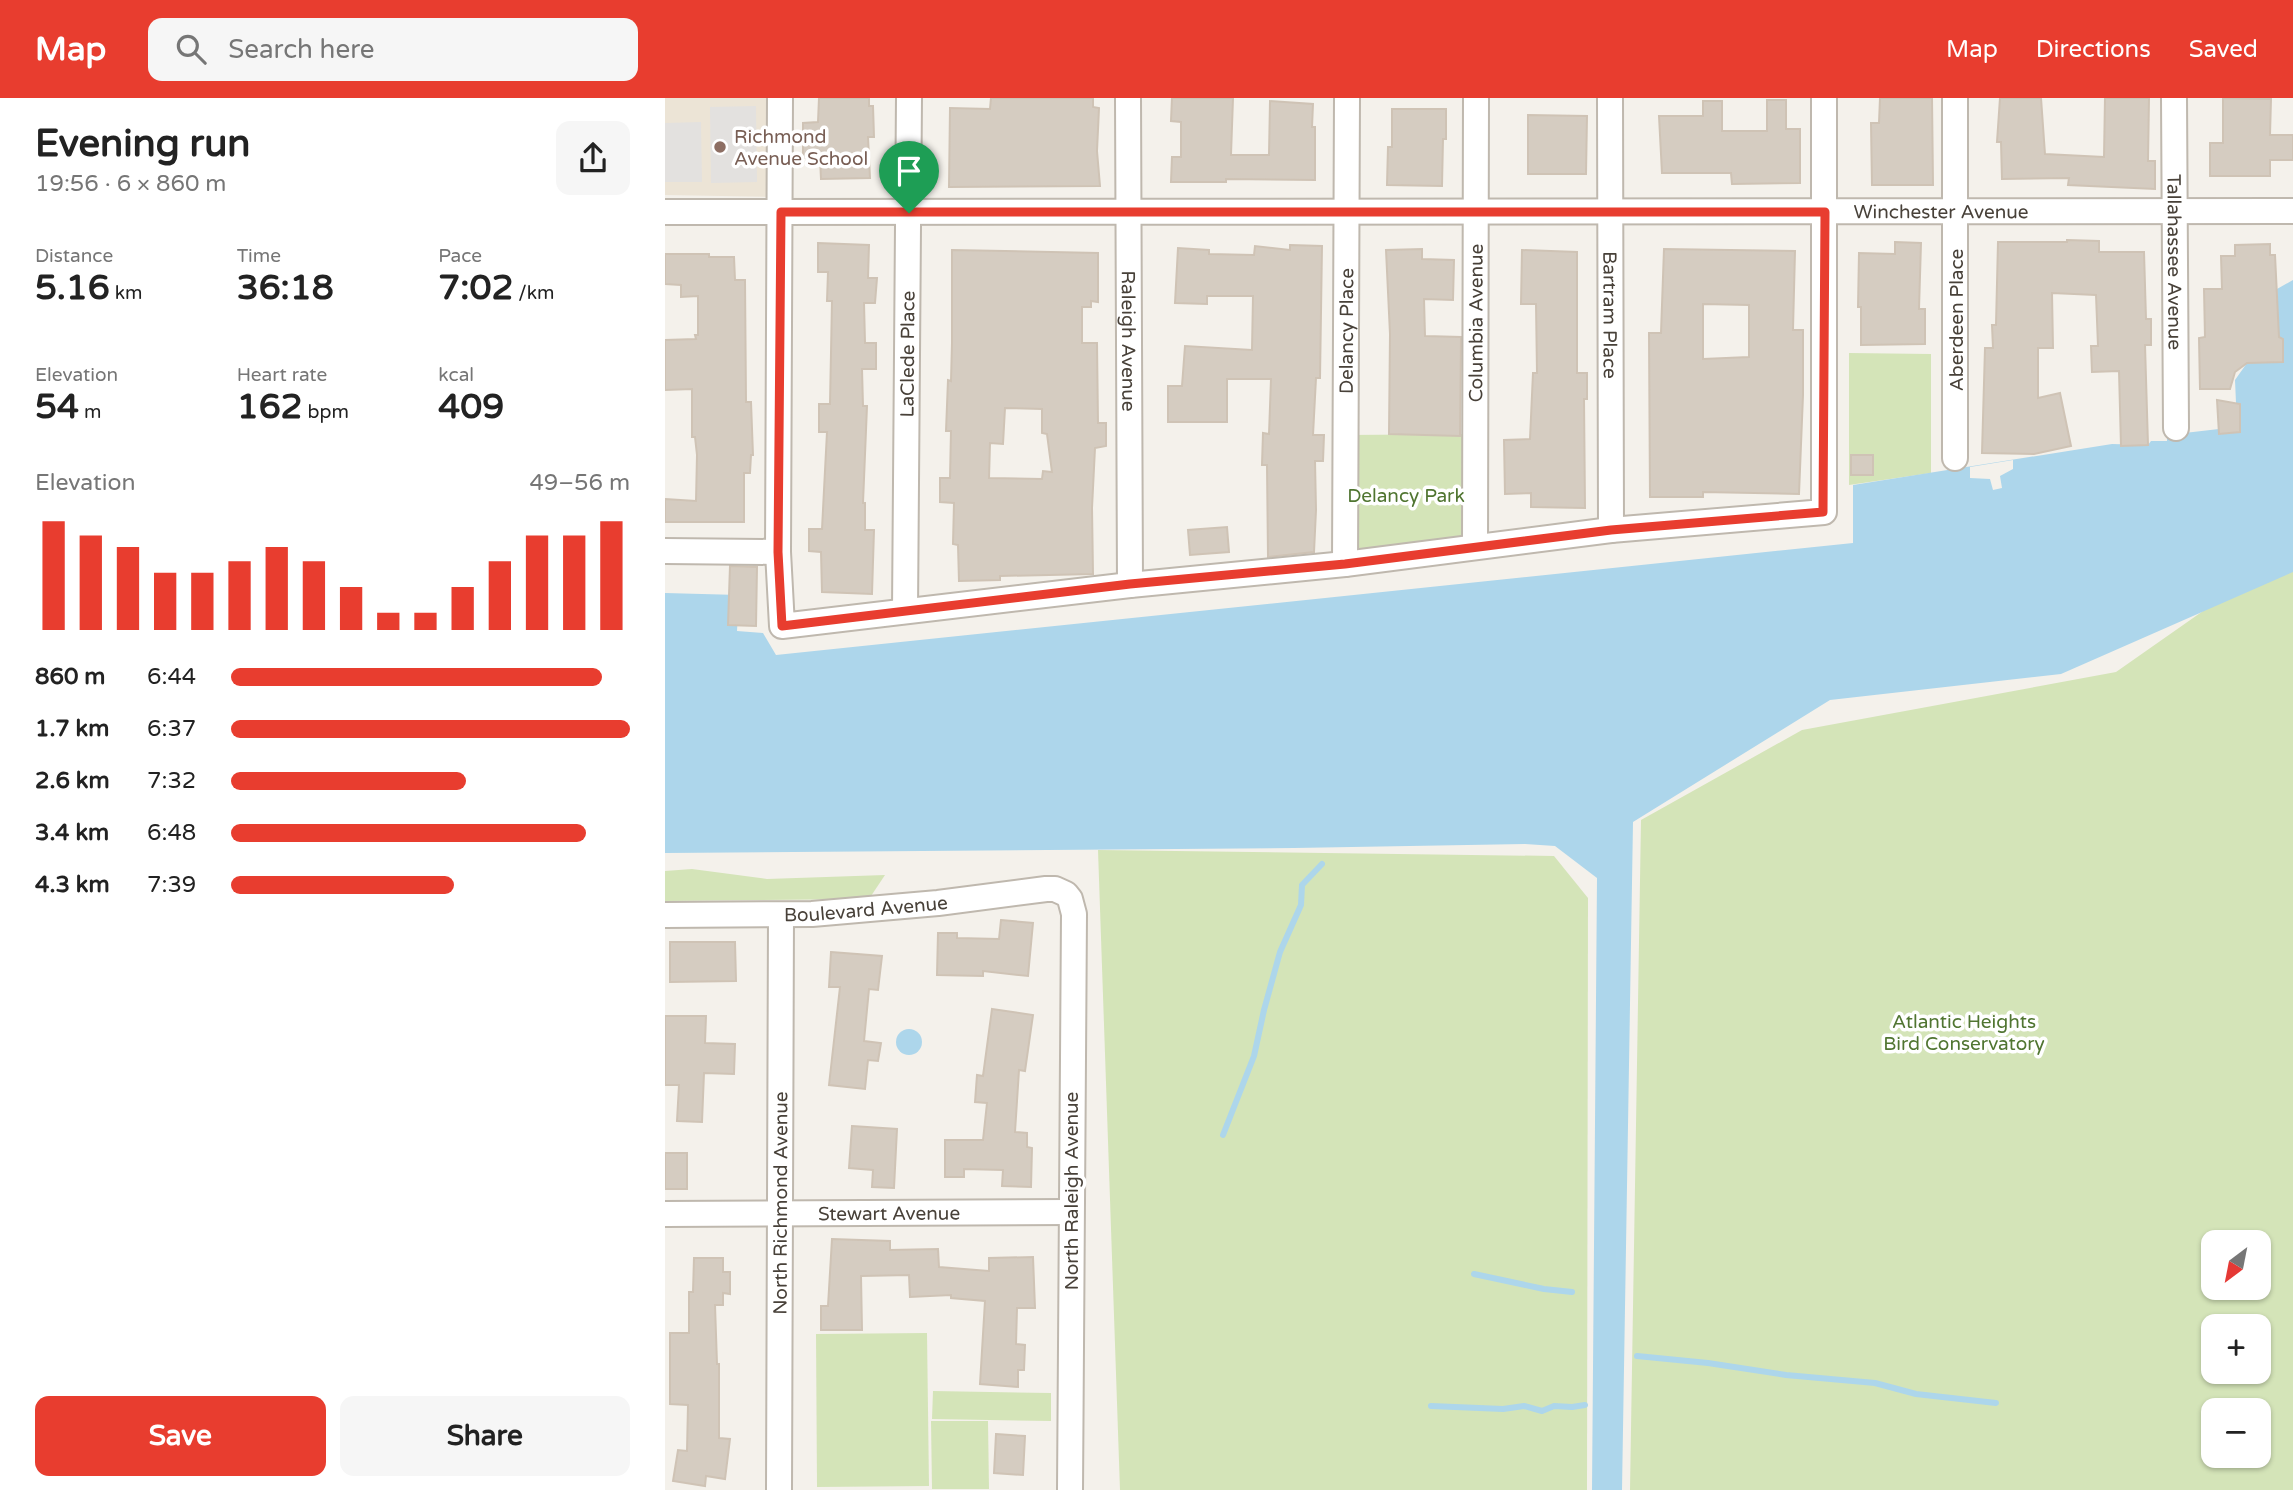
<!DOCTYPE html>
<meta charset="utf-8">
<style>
:root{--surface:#fff;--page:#f6f6f6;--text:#222;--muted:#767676;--accent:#e83d2f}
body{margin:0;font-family:"Varela Round",sans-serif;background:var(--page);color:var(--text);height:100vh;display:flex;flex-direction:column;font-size:26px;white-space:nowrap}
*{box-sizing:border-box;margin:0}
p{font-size:23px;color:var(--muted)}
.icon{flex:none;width:38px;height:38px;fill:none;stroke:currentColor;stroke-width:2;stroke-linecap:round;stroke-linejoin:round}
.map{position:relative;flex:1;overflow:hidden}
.details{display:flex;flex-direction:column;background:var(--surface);width:665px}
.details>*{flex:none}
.needle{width:46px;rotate:212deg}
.tools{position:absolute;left:1536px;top:1132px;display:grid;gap:14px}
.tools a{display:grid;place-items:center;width:70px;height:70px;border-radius:14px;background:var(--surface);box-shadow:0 2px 5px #0004;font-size:35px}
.pin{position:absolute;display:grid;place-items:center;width:60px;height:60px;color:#fff;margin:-72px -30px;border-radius:50% 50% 50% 0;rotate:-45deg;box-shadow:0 0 7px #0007}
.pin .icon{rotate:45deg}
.round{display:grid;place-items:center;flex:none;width:74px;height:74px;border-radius:14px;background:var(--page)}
.summary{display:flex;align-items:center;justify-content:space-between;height:119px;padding:0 35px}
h1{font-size:38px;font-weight:800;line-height:52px}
.metrics{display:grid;grid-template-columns:repeat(3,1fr);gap:10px;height:119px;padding:7px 35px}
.metrics div{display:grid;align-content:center}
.metrics b{font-size:35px;font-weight:800}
.metrics small{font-size:19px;font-weight:400}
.metrics p{font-size:19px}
.chart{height:196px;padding:14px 35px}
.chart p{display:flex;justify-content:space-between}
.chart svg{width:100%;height:126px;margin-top:7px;stroke:var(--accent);stroke-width:6}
.action{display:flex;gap:14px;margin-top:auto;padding:14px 35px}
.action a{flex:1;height:80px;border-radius:14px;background:var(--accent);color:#fff;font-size:28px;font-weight:800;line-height:80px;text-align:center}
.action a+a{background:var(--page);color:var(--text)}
ul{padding:0 35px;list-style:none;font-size:23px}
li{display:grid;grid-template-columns:112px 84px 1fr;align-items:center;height:52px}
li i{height:18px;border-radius:9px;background:var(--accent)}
header{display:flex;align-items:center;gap:42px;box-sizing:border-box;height:98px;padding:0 35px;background:var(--accent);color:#fff}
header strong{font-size:33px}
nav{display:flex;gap:38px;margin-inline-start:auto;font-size:24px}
.search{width:490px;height:63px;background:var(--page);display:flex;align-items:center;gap:18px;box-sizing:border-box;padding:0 24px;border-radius:14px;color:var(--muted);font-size:26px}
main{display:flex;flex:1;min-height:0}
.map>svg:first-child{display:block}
</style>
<header>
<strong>Map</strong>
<div class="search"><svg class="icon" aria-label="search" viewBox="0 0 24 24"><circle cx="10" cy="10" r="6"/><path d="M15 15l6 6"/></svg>Search here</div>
<nav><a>Map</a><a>Directions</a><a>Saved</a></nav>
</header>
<main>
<section class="details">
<div class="summary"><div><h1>Evening run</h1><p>19:56 · 6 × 860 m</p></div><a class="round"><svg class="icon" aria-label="share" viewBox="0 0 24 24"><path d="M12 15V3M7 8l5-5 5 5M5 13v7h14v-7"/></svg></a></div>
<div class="metrics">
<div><p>Distance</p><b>5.16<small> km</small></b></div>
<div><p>Time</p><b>36:18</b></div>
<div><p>Pace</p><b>7:02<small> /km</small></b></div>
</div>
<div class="metrics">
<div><p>Elevation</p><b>54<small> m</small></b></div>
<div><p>Heart rate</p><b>162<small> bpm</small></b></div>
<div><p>kcal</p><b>409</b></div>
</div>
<div class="chart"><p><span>Elevation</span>49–56 m</p>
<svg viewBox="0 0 160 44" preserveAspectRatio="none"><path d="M5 44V6M15 44V11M25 44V15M35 44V24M45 44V24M55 44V20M65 44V15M75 44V20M85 44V29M95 44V38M105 44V38M115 44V29M125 44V20M135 44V11M145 44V11M155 44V6"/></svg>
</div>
<ul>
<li><b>860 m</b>6:44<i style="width:93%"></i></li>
<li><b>1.7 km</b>6:37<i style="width:100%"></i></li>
<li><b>2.6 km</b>7:32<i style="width:59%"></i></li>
<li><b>3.4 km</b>6:48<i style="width:89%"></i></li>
<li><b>4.3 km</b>7:39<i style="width:56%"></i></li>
</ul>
<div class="action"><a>Save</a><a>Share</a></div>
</section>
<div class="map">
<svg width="1628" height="1392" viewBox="0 0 1628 1392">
<rect width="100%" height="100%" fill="#f4f1eb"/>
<path fill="#ece4d6" d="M0,0H109L110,99L0,97Z"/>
<g fill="#d4e4b8" fill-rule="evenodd">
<path d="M1184,255L1266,256V375L1184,387Z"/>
<path d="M812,336L810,449L680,466L681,337Z"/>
<path d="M1628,450V1392H965L976,722L1137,632L1451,574ZM1549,1144H1594V1190H1549ZM1549,1228H1594V1274H1549ZM1549,1312H1594V1358H1549Z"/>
<path d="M433,752L889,758L923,800L922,1392H455Z"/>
<path d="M27,771L102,781L220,777L204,801L0,803V773Z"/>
<path d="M262,1235L264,1388L152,1389L151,1236Z"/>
<path d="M268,1293L386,1295V1323L267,1321Z"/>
<path d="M266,1323H323L324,1391H267Z"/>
</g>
<g fill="#e3e1df">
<path d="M91,8L92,84L46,85L45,9Z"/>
<path d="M36,24L37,84H0V25Z"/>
</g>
<g fill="#add6eb">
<path d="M1628,182V474L1396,576L1165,602L968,724L957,1392H927L932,780L890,748L860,746L629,750L0,755V495L74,497L72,533L98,535L111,557L1188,445V387L1447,346L1483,347L1486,343H1502V337L1554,331L1555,336L1574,334L1575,306L1571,305L1570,282L1582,265L1618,264V242L1614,239L1612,191Z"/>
<circle cx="244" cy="944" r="13"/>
</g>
<path fill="#f4f1eb" d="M1348,362V371L1335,378L1337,390L1328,392L1325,381L1305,380V369Z"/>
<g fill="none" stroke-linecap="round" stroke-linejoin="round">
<g stroke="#add6eb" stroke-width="6">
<path d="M558,1037L589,958L599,912L615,854L636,807L637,787L657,766"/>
<path d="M809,1176L879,1191L907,1194"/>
<path d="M972,1258L1043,1265L1121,1277L1210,1285L1251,1296L1331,1305"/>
<path d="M766,1308L838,1311L859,1308L877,1313L889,1308L907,1309L920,1307"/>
</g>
</g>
<g fill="#d5ccc1" stroke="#cfc3b5" stroke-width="2" fill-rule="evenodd">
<path d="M154,0H204V8H208L209,39H203L205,80L156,81L155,60H138V25L153,24Z"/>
<path d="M326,0H428V9L434,10L432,53L435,88L284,89L285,10L325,11Z"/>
<path d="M507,0H568L566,57H604L605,3L648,6L647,29H650V82L561,81V84H506L507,59H516V24L506,23Z"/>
<path d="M1215,0H1267L1268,87H1207L1206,25H1214Z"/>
<path d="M1335,0H1376L1380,56L1439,59L1440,0H1484L1483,63H1490V91L1403,87L1404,80L1337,81L1336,44H1332Z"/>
<path d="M1558,0L1606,1L1605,37H1628V62H1605V78H1545V45H1558Z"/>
<path d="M1102,2H1121V31H1135V85L1067,86L1066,75H997L994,18H1038V3H1057V33H1102Z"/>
<path d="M727,11H781V41H778L777,88L722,87L723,49H727Z"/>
<path d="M863,17L922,18L921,76H863Z"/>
<path d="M1402,142L1434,143V154H1479L1481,221H1486V247H1480L1483,347L1456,348L1454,273L1427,274L1426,248H1433L1431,197L1387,195L1388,250H1373V300L1395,295L1406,348L1369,356L1317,355L1320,250H1328L1327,227H1331L1333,144H1402Z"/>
<path d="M1230,144L1256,145L1254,211H1260V246L1196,247V209H1193L1194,155L1230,156Z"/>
<path d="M153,145L204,147L203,180H212L210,205H199L200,245H211V271H197L198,308H202L198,405H200V432H209L207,496L157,494L156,454L144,453V431H157L162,334H154V306H165L167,203H162L163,174H153Z"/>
<path d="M1605,146V157H1610L1614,239L1618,241V264L1582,265L1570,274L1565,291H1535L1534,240L1540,239L1539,191H1557L1556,158H1570V147Z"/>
<path d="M625,147L657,148L655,280H651L648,337H659L658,363H650L651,412L649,454L603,459L602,367H597L598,335L604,336L606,281H562V324H503V288H517L520,248L587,252L588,198H542V206L510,205L513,150L544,152V156L589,157L590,148L625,152Z"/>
<path d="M757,151V161L789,162L788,202L759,201L760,238L796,239L795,338L724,336L725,236L721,152Z"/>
<path d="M999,151L1130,153L1128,232H1138V297L1134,396L1038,394V399H985L984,235H996ZM1038,206L1084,207V259L1038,261Z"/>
<path d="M287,152L433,155V204L426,203V209H417V245H432L433,325H441V348L430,350L427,410L428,476L335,478V482L294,483L293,447L288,446L289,405L275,404V380H285L286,333H281L283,282L286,283L287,245ZM340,310L377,311V335L382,336L387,374L378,373L377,381L324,380L325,345L338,346Z"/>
<path d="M857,152L912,154V275H922V301H919L920,410L866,409V395L840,396L839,342L865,341L868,275H872L871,206H856Z"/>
<path d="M0,156H44V159H69L70,182H80L81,304H86L88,357H86L85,375H79V424H0V401L31,403L32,357L30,339H27V291L0,292V242L31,241L30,237H33V198L16,199V187L0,186Z"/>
<path d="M1552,302L1575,306V334L1554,336Z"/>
<rect x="1186" y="357" width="22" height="20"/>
<path d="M562,429L564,454L525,457L523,432Z"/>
<path d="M65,468L92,469L91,528L63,527Z"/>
<path d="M336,822L368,825L363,878L318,873V878L272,877L273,835H292V840L334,841Z"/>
<path d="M5,844H70L71,883L5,884Z"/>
<path d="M166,854L217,858L213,892L204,891L199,943L216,945L213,963L203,962L200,991L164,987L175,889H164Z"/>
<path d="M327,911L368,917L360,973L354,972L350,1034L362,1035V1049L367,1050L366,1089L337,1088L338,1072L299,1071V1079H280V1042H318L322,1005L310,1004L312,977L318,978Z"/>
<path d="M0,918H41L40,945L70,946L69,976L39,975L37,1024L12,1023L14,987H0Z"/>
<path d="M187,1028L232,1031L229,1090L207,1089L208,1072L184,1070Z"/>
<rect x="0" y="1055" width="22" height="36"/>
<path d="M167,1141L225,1143V1152L273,1151L274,1169L324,1173V1160L368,1159L370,1210H352L351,1246L360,1247L359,1272H353V1289L315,1286L320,1203L286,1200V1197L245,1199L244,1177L196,1178L197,1232H156V1208H163Z"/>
<path d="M29,1160H58V1174H65V1196L58,1195V1207H50L52,1266H54V1340L65,1341L60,1381L41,1378L40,1388L8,1383L13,1352L22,1353L23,1307L5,1306V1235H24V1194H28Z"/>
<path d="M331,1336L360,1338L358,1377L329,1375Z"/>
</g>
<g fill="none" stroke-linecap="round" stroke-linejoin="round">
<g stroke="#bfb8ae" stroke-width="28">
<g id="minor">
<path d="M115,0L113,454L117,528L465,487L680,466L946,432L1159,414V0"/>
<path id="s1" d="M463,0L465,487"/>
<path id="s2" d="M945,0L946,432"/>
<path d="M1290,0V360"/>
<path id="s3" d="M1509,0L1511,330"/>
<path id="s4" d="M0,114L1628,113"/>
<path id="s5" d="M810,449L811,0"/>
<path d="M0,453L113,454"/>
<path id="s6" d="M680,466L682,0"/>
<path id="s7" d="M240,513L244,0"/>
<path id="s8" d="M0,817L147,816L273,805L381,791H390L401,796L405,801L409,816L405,1392"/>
<path id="s9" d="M0,1116L405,1114"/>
<path id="s10" d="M114,1392L116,817"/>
</g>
</g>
<use href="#minor" stroke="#fff" stroke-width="24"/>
</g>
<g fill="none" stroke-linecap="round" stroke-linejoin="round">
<g stroke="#fff" stroke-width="14">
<path id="route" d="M116,114H1160L1158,414L946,432L680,466L465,486L117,528L113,454Z"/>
</g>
<use href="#route" stroke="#e83d2f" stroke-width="9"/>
</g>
<circle fill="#8d6e63" stroke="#fff" stroke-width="2.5" cx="55" cy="49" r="7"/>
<g text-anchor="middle" stroke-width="7" stroke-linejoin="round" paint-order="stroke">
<g font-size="19" fill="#785e54" stroke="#fff" text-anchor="start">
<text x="69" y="45">Richmond<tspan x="69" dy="22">Avenue School</tspan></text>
</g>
<g font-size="19" fill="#484139" stroke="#fff">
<text dy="7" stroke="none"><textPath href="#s4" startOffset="1276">Winchester Avenue</textPath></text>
<text dy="7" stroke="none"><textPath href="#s3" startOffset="164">Tallahassee Avenue</textPath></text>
<text dy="7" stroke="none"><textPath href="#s2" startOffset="217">Bartram Place</textPath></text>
<text transform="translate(1291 222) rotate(-90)" y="7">Aberdeen Place</text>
<text dy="7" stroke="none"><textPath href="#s5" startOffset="224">Columbia Avenue</textPath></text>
<text dy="7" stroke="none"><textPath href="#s6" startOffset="233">Delancy Place</textPath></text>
<text dy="7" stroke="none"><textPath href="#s1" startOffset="243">Raleigh Avenue</textPath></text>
<text dy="7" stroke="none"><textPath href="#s7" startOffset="257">LaClede Place</textPath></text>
<text dy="7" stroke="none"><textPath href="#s8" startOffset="201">Boulevard Avenue</textPath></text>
<text transform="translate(406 1093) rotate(-90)" y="7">North Raleigh Avenue</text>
<text dy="7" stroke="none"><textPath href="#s10" startOffset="287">North Richmond Avenue</textPath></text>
<text dy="7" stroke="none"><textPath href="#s9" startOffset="224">Stewart Avenue</textPath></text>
</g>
<g font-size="19" fill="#507531" stroke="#fff">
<text x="741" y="404">Delancy Park</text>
<text x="1299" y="930">Atlantic Heights<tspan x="1299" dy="22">Bird Conservatory</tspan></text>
</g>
</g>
</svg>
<div class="tools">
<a><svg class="needle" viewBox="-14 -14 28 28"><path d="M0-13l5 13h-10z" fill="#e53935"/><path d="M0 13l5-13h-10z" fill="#767676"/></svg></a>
<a>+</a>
<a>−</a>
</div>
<div class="pin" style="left:244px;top:115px;background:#1e9e55"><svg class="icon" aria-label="arrive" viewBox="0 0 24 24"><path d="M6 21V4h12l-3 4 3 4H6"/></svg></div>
</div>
</main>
